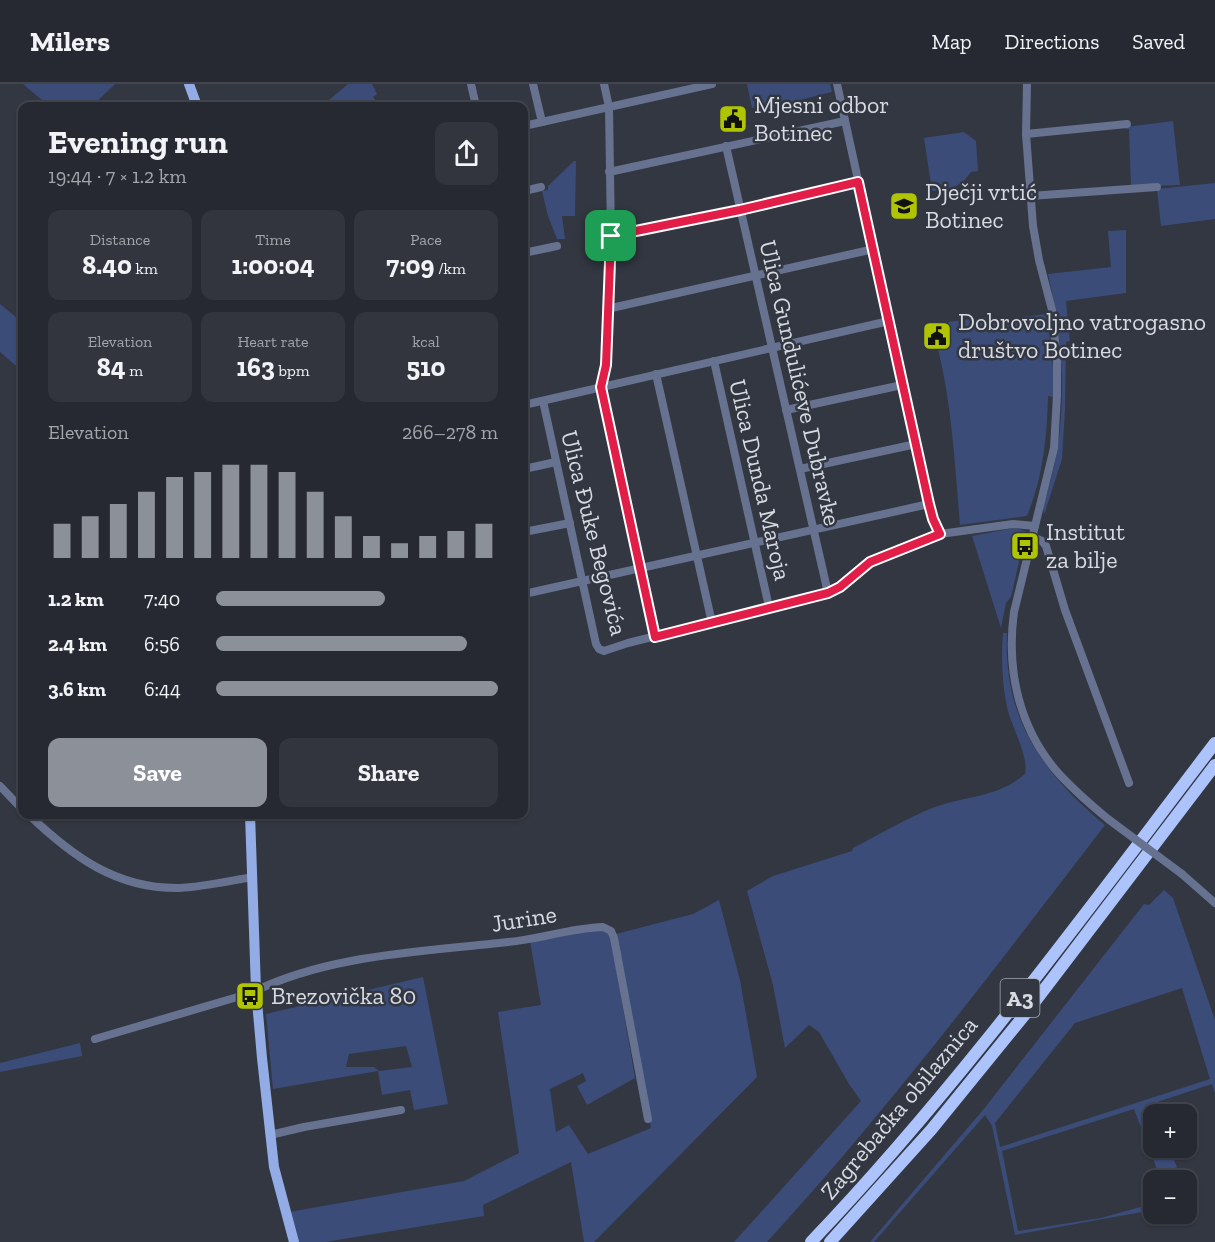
<!DOCTYPE html>
<meta charset="utf-8">
<style>
:root{--surface:#262932;--page:#32353e;--text:#f1f3f6;--muted:#a4a6ac;--line:#42454d;--accent:#8c9099}
body{margin:0;font-family:"Zilla Slab",serif;background:var(--page);color:var(--text);height:100vh;display:flex;flex-direction:column;font-size:22px;white-space:nowrap}
*{box-sizing:border-box;margin:0}
p{font-size:20px;color:var(--muted)}
.icon{flex:none;width:33px;height:33px;fill:none;stroke:currentColor;stroke-width:2;stroke-linecap:round;stroke-linejoin:round}
.map{position:relative;flex:1;overflow:hidden}
.drawer{position:absolute;left:18px;top:18px;width:510px;height:717px;display:flex;flex-direction:column;background:var(--surface);border-radius:12px;box-shadow:0 2px 4px #0004,0 0 0 2px var(--line)}
.drawer>*{flex:none}
.buttons{position:absolute;left:1143px;top:1020px;display:grid;gap:12px}
.buttons a{display:grid;place-items:center;width:54px;height:54px;border-radius:12px;background:var(--surface);box-shadow:0 2px 4px #0004,0 0 0 2px var(--line);font-size:30px}
.pin{position:absolute;display:grid;place-items:center;width:51px;height:51px;color:#fff;margin:-26px;border-radius:12px;box-shadow:0 3px 9px #0006}
.round{display:grid;place-items:center;flex:none;width:63px;height:63px;border-radius:12px;background:var(--page)}
.summary{display:flex;align-items:center;justify-content:space-between;height:102px;padding:0 30px}
h1{font-size:33px;font-weight:800;line-height:45px}
.figures{display:grid;grid-template-columns:repeat(3,1fr);gap:9px;height:102px;padding:6px 30px}
.figures div{display:grid;align-content:center;border-radius:12px;background:var(--page);text-align:center}
.figures b{font-size:26px;font-weight:800}
.figures small{font-size:16px;font-weight:400}
.figures p{font-size:16px}
.chart{height:168px;padding:12px 30px}
.chart p{display:flex;justify-content:space-between}
.chart svg{width:100%;height:108px;margin-top:6px;stroke:var(--accent);stroke-width:6}
.button{display:flex;gap:12px;margin-top:auto;padding:12px 30px}
.button a{flex:1;height:69px;border-radius:12px;background:var(--accent);color:#fff;font-size:24px;font-weight:800;line-height:69px;text-align:center}
.button a+a{background:var(--page);color:var(--text)}
ul{padding:0 30px;list-style:none;font-size:20px}
li{display:grid;grid-template-columns:96px 72px 1fr;align-items:center;height:45px}
li i{height:15px;border-radius:8px;background:var(--accent)}
header{display:flex;align-items:center;gap:36px;box-sizing:border-box;height:84px;padding:0 30px;background:var(--surface);border-bottom:2px solid var(--line)}
header strong{font-size:28px}
nav{display:flex;gap:33px;margin-inline-start:auto;font-size:21px}
.map>svg:first-child{display:block}
</style>
<header>
<strong>Milers</strong>
<nav><a>Map</a><a>Directions</a><a>Saved</a></nav>
</header>
<div class="map">
<svg width="1215" height="1158" viewBox="0 0 1215 1158">
<rect width="100%" height="100%" fill="#323742"/>
<g fill="#3b4c79" fill-rule="evenodd">
<path d="M23,0H115L92,22H49Z"/>
<path d="M348,0H372L377,10L373,13L376,17L368,22H322Z"/>
<path d="M747,0H830L832,8L763,25L762,22L752,24Z"/>
<path d="M1173,37L1180,101L1131,103L1129,45H1125L1126,43Z"/>
<path d="M964,48L976,57L978,87L971,88C960,104 951,105 932,107L924,54Z"/>
<path d="M574,77H576L575,132H562L565,155H557L548,132L542,107L548,106V102Z"/>
<path d="M1215,99V135L1161,142L1157,105Z"/>
<path d="M1126,146V209L1066,217L1070,257L1066,258L1065,326L1062,375L1044,431L1043,422C1069,346 1066,267 1048,190L1111,183L1108,147Z"/>
<path d="M0,220L22,238V287L0,268Z"/>
<path d="M1047,230L1053,284V313L1048,312C1047,354 1043,393 1027,432L960,441C955,382 952,322 938,265L951,262L948,238L985,233L986,237Z"/>
<path d="M1014,444L1026,447L1011,513L1006,519L1001,544L972,452Z"/>
<path d="M1003,549H1007C1003,634 1042,689 1105,741C996,883 888,1026 767,1158H734L861,1017L849,1000L819,948L809,941L785,964L773,901L747,807L773,792L852,767L853,764C880,750 907,734 935,723C968,711 997,714 1025,690C1029,672 1011,642 1007,623C1002,599 1001,574 1003,549Z"/>
<path d="M1164,806L1173,814L1215,936V1009L1212,1000L1151,1020L1155,1030H1154V1064H1169L1177,1083L1160,1093L1134,1025L1002,1067L1018,1147L1101,1134L1151,1120L1153,1126L1015,1151L992,1042L985,1031L874,1158H870L983,1026L1144,820L1149,821ZM1182,904L1210,995L1000,1063L995,1039L1075,939Z"/>
<path d="M719,816L740,896L757,993L594,1158H584L571,1078L483,1121L484,1132L325,1158H299L289,1128L464,1097L519,1069L498,928L541,921L530,857L598,845L608,850L611,855L635,994L587,1021L577,1002L586,997L583,989L550,1005L556,1048L569,1041L588,1070L651,1044L616,850L693,830Z"/>
<path d="M423,893L448,1020L414,1026L410,1006L382,1011L378,987L273,1005L266,930ZM406,962L412,983L379,987L374,983H346L349,970Z"/>
<path d="M80,959L82,972L0,988V979Z"/>
</g>
<g fill="none" stroke-linecap="round" stroke-linejoin="round">
<g stroke="#66728f" stroke-width="8">
<path d="M471,0L476,22"/>
<path d="M533,0L542,38"/>
<path d="M604,0L609,23L611,152L606,281L601,303L655,553"/>
<path d="M837,0L929,420L940,450"/>
<path d="M1027,0L1026,50L1033,142L1039,176L1052,226L1057,277V311L1054,364L1014,528C1006,586 1019,646 1060,691C1075,707 1091,721 1108,735"/>
<path d="M524,42L712,0"/>
<path d="M1026,50L1127,40"/>
<path d="M726,62L828,509"/>
<path d="M609,88L845,37"/>
<path d="M524,107L541,103"/>
<path d="M1030,112L1157,103"/>
<path d="M611,152L740,125L858,98"/>
<path d="M524,169L557,162"/>
<path d="M607,225L874,165"/>
<path d="M714,277L769,523"/>
<path d="M656,290L712,539"/>
<path d="M543,317L596,560L599,565L604,567L628,559L828,509L840,503L870,478L940,450L1013,440L1035,442"/>
<path d="M524,321L889,237"/>
<path d="M786,326L902,301"/>
<path d="M524,385L556,378"/>
<path d="M800,385L916,360"/>
<path d="M524,448L570,439"/>
<path d="M1033,453L1042,457L1046,462L1065,526L1129,699"/>
<path d="M524,510L929,420"/>
<path d="M0,702L22,725"/>
<path d="M28,730C72,772 116,805 179,804C203,803 229,797 253,793"/>
<path d="M1182,790L1215,819"/>
<path d="M95,955L251,909C329,870 423,868 508,858C540,855 571,844 603,843L611,847L614,854L648,1035"/>
<path d="M270,1051L304,1043L401,1026"/>
</g>
<g stroke="#94ace6" stroke-width="10">
<path d="M189,0L197,22"/>
<path d="M250,730L256,906L262,974L274,1083L294,1158"/>
</g>
<g stroke="#acc3fc" stroke-width="12">
<path d="M811,1158C959,1003 1085,829 1215,659"/>
<path d="M830,1158L931,1046L1027,928L1215,681"/>
</g>
<path stroke="#66728f" stroke-width="8" d="M1108,735L1182,790"/>
</g>
<g fill="none" stroke-linecap="round" stroke-linejoin="round">
<g stroke="#fff" stroke-width="12">
<path id="route" d="M858,98L929,420L933,435L940,450L870,478L840,503L828,509L655,553L601,303L606,281L611,152L740,126Z"/>
</g>
<use href="#route" stroke="#e11d48" stroke-width="8"/>
</g>
<defs>
<g id="civic-square" transform="scale(1.5)"><rect x="-9" y="-9" width="18" height="18" rx="4" fill="#b0c502" stroke="#323742"/><path d="M-.6-6.5H3V-4.5H.6V-3L4-1V1h2V6H-6V1h2V-1L-.6-3ZM-1.2 2.5V6h2.4V2.5Z" fill="#111"/></g>
<g id="school-square" transform="scale(1.5)"><rect x="-9" y="-9" width="18" height="18" rx="4" fill="#b0c502" stroke="#323742"/><path d="M0-5L7-2L0 1L-7-2ZM-4 1L0 2.5L4 1V4Q0 6-4 4Z" fill="#111"/></g>
<g id="bus-square" transform="scale(1.5)"><rect x="-9" y="-9" width="18" height="18" rx="4" fill="#b0c502" stroke="#323742"/><path d="M-5-6H5V4H4V6H2V4H-2V6H-4V4H-5ZM-3.5-4V0h7V-4ZM-3.5 1.2v1.5H-2V1.2ZM2 1.2v1.5H3.5V1.2Z" fill="#111"/></g>
</defs>
<g fill-rule="evenodd">
<use href="#civic-square" x="733" y="35"/>
<use href="#school-square" x="904" y="122"/>
<use href="#civic-square" x="937" y="252"/>
<use href="#bus-square" x="1025" y="462"/>
<use href="#bus-square" x="250" y="912"/>
</g>
<g text-anchor="middle" stroke-width="5" stroke-linejoin="round" paint-order="stroke">
<rect fill="#323742" stroke="#a6a9b1" stroke-width="1.5" x="1000.5" y="895" width="39" height="38" rx="4.5"/>
<g font-size="22" font-weight="bold" fill="#d7dae1">
<text x="1020" y="922">A3</text>
</g>
<g font-size="24" fill="#d7dae1" stroke="#323742" text-anchor="start">
<text x="754" y="29">Mjesni odbor<tspan x="754" dy="28">Botinec</tspan></text>
<text x="925" y="116">Dječji vrtić<tspan x="925" dy="28">Botinec</tspan></text>
<text x="958" y="246">Dobrovoljno vatrogasno<tspan x="958" dy="28">društvo Botinec</tspan></text>
<text x="1046" y="456">Institut<tspan x="1046" dy="28">za bilje</tspan></text>
<text x="271" y="920">Brezovička 80</text>
</g>
<g font-size="24" fill="#d7dae1" stroke="#323742">
<text transform="translate(800 299) rotate(77)" y="8">Ulica Gundulićeve Dubravke</text>
<text transform="translate(760 396) rotate(77)" y="8">Ulica Dunda Maroja</text>
<text transform="translate(594 449) rotate(76)" y="8">Ulica Đuke Begovića</text>
<text transform="translate(524 835) rotate(-9)" y="8">Jurine</text>
<text transform="translate(899 1024) rotate(-50)" y="8">Zagrebačka obilaznica</text>
</g>
</g>
</svg>
<div class="buttons">
<a>+</a>
<a>−</a>
</div>
<div class="pin" style="left:611px;top:152px;background:#1e9e55"><svg class="icon" aria-label="arrive" viewBox="0 0 24 24"><path d="M6 21V4h12l-3 4 3 4H6"/></svg></div>
<section class="drawer">
<div class="summary"><div><h1>Evening run</h1><p>19:44 · 7 × 1.2 km</p></div><a class="round"><svg class="icon" aria-label="share" viewBox="0 0 24 24"><path d="M12 15V3M7 8l5-5 5 5M5 13v7h14v-7"/></svg></a></div>
<div class="figures">
<div><p>Distance</p><b>8.40<small> km</small></b></div>
<div><p>Time</p><b>1:00:04</b></div>
<div><p>Pace</p><b>7:09<small> /km</small></b></div>
</div>
<div class="figures">
<div><p>Elevation</p><b>84<small> m</small></b></div>
<div><p>Heart rate</p><b>163<small> bpm</small></b></div>
<div><p>kcal</p><b>510</b></div>
</div>
<div class="chart"><p><span>Elevation</span>266–278 m</p>
<svg viewBox="0 0 160 44" preserveAspectRatio="none"><path d="M5 44V30M15 44V27M25 44V22M35 44V17M45 44V11M55 44V9M65 44V6M75 44V6M85 44V9M95 44V17M105 44V27M115 44V35M125 44V38M135 44V35M145 44V33M155 44V30"/></svg>
</div>
<ul>
<li><b>1.2 km</b>7:40<i style="width:60%"></i></li>
<li><b>2.4 km</b>6:56<i style="width:89%"></i></li>
<li><b>3.6 km</b>6:44<i style="width:100%"></i></li>
</ul>
<div class="button"><a>Save</a><a>Share</a></div>
</section>
</div>
